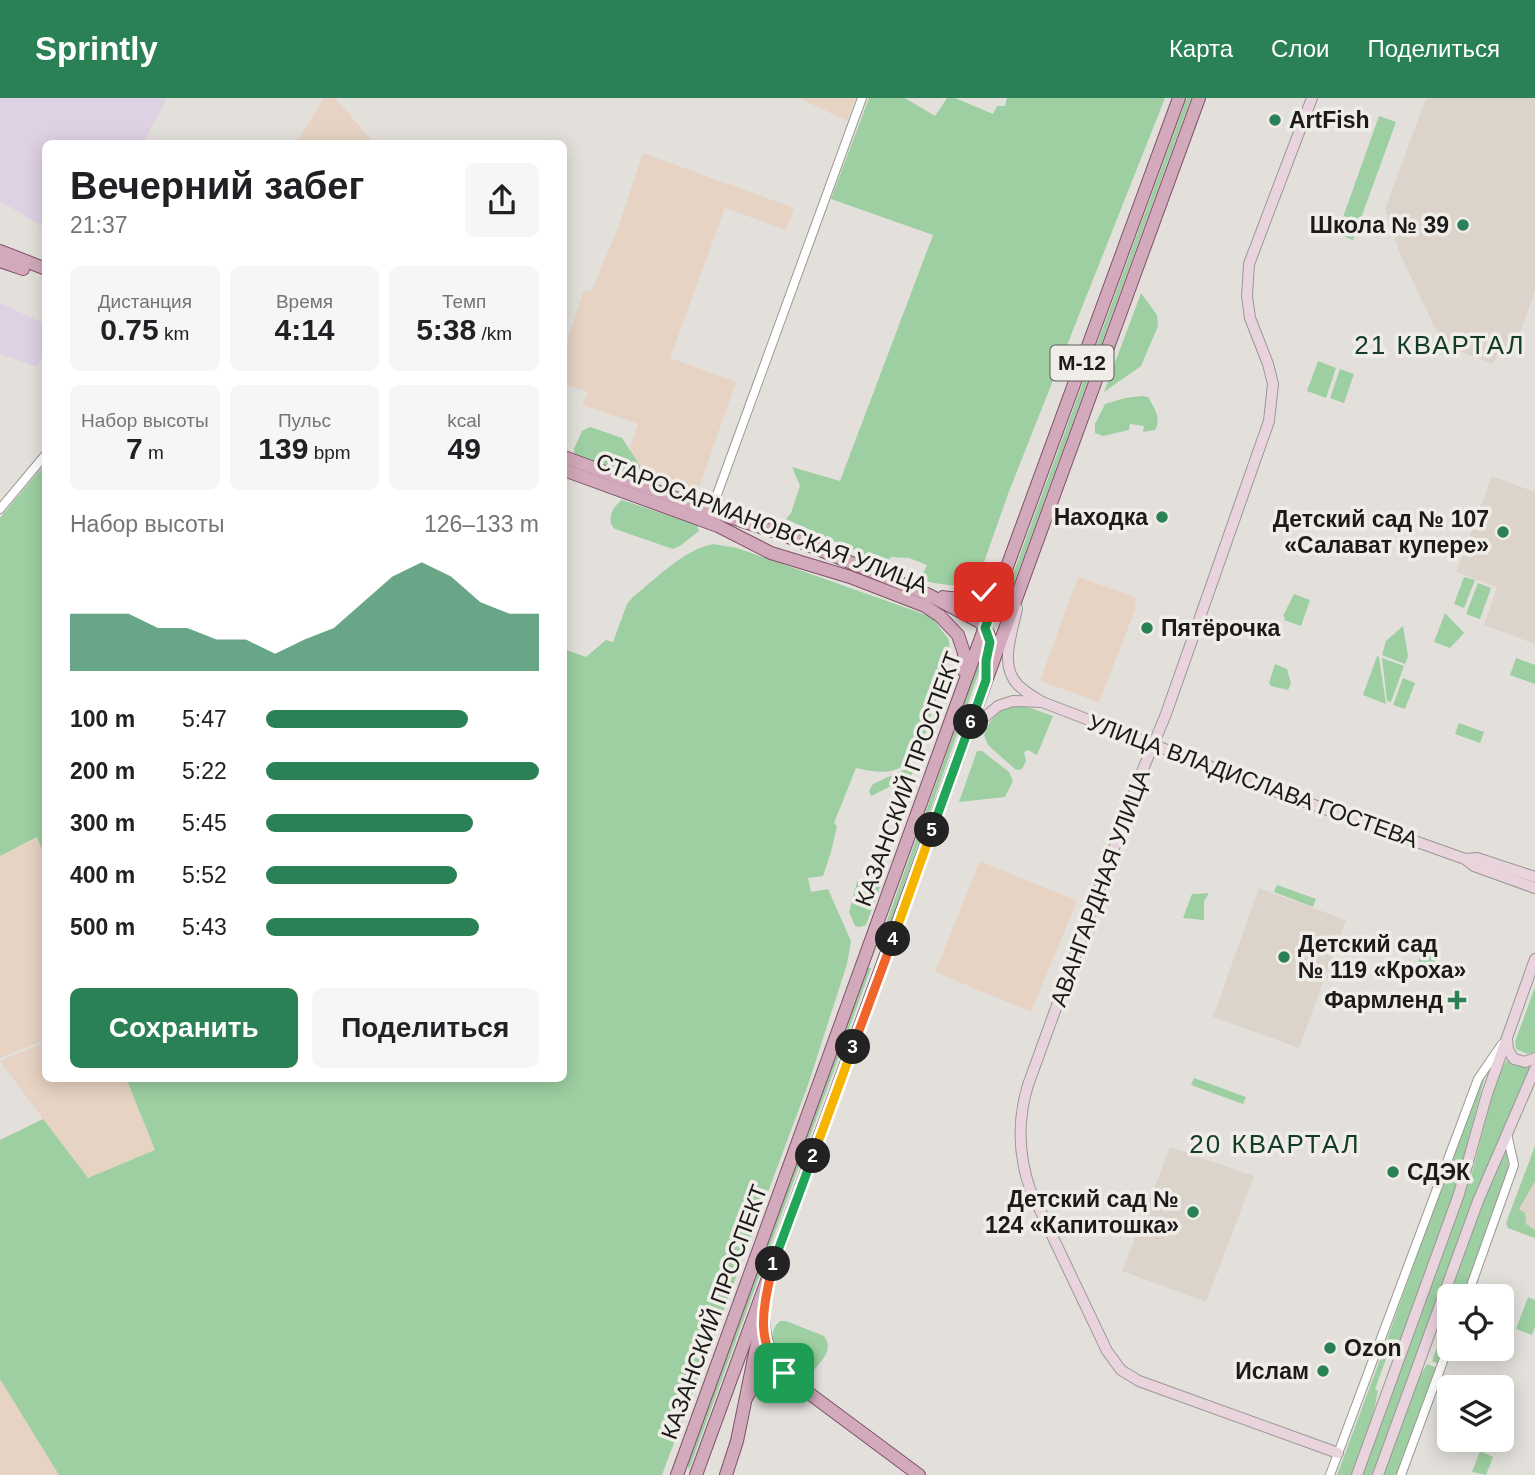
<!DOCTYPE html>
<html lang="ru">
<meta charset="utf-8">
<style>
:root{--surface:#fff;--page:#f6f6f6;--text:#202124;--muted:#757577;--accent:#2a8155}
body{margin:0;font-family:Arial,sans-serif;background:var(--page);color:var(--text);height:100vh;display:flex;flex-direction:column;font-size:26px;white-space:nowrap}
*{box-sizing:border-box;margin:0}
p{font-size:23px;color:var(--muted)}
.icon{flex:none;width:38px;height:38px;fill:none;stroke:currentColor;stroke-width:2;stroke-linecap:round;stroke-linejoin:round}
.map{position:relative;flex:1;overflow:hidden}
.details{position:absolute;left:42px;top:42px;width:525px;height:942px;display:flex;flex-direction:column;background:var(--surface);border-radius:10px;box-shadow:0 4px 18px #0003}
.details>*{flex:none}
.controls{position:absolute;left:1437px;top:1186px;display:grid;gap:14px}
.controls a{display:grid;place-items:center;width:77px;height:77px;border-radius:10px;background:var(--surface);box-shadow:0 4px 18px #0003;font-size:35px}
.pin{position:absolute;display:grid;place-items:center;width:60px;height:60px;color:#fff;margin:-30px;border-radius:14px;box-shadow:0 4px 10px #0006}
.km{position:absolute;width:35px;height:35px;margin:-18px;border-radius:50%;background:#222;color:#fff;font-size:19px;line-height:35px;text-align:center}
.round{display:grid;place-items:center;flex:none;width:74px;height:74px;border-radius:10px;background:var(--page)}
.overview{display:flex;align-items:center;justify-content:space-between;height:119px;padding:0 28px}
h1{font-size:38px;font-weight:700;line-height:52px}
.metrics{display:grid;grid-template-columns:repeat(3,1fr);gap:10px;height:119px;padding:7px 28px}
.metrics div{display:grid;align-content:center;border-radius:10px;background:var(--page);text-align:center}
.metrics b{font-size:30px;font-weight:700}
.metrics small{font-size:19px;font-weight:400}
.metrics p{font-size:19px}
.chart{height:196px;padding:14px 28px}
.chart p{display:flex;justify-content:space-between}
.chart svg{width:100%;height:126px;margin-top:7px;fill:var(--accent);opacity:.7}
.primary-button{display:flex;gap:14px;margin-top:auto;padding:14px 28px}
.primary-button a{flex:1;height:80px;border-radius:10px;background:var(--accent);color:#fff;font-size:28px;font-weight:700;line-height:80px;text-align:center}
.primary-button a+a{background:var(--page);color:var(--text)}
ul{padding:0 28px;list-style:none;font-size:23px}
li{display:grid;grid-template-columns:112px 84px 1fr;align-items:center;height:52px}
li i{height:18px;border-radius:9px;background:var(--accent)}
header{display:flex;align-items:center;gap:42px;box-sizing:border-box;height:98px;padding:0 35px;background:var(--accent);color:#fff}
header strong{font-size:33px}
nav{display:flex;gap:38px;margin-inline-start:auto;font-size:24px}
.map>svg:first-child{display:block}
</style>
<header>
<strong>Sprintly</strong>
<nav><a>Карта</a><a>Слои</a><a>Поделиться</a></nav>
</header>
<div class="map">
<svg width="1535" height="1377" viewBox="0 0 1535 1377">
<rect width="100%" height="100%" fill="#e3e0dc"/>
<g fill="#e6d3c3">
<path d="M324,0H335L374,45H296Z"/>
<path d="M799,0H855L847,23Z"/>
<path d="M643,55L794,110L786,132L725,110L670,260L736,284L697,395L640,374L628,356L638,326L583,307L587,294L564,286V252L584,192L591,194L618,130Z"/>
<path d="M1078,479L1136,499L1135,512L1099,604L1040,583Z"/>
<path d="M38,739L46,759L45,942L0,960V758Z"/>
<path d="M980,763L1077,803L1031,914L935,874Z"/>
<path d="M45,944L46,980H126L155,1053L87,1080L0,963Z"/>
<path d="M0,1281L59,1377H0Z"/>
</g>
<g fill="#dfd1e4">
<path d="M0,0H167L143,45L46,46L45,130L0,103Z"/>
<path d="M0,205L45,226V250L37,269L0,256Z"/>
</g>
<g fill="#dcd4ca">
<path d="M1426,0H1535V193L1511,259L1498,255L1493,266L1443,247L1400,156L1385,111Z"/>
<path d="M1492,378L1535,394V546L1484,527L1497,489L1456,474Z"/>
<path d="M1259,790L1346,822L1299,950L1213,919Z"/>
<path d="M1535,1048V1140L1508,1130L1506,1125Z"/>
<path d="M1170,1049L1254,1078L1206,1204L1122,1173Z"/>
</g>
<g fill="#9dcfa2">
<path d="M869,0H905L935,18L947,0H955L993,16L997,8H1005L1007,0H1165L1008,396L982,470C972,494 945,487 925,483L923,476L927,467L909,460L891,459L887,467L786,421L791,415L800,388L792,369L840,383L933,137L831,101Z"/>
<path d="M1187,0H1191L1009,499L1005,498Z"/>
<path d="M1379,18L1396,24L1353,142L1337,136Z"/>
<path d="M1141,195L1157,217L1158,228L1141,268L1104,294Z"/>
<path d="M1318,263L1336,270L1326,300L1307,293Z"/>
<path d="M1340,271L1354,276L1344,305L1330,300Z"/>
<path d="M1142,298L1148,299C1154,310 1162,320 1155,332L1143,334L1144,328L1130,326L1129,332L1103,338L1095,335V326L1105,306L1125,300Z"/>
<path d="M590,329L622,340L652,386L575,357L574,351L582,333Z"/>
<path d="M45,366V759L37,739L0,758V420Z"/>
<path d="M622,402L697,427L699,433L680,448L673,451L615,431C605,423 613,408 622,402Z"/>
<path d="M713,446L737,450L932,519L949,542L950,557L918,658C894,677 883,676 856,670L834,725L837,728L831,754L823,778L808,780L811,794L828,791L851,843L847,866L808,987L662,1377H59L0,1281V1042L43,1021L88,1080L155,1052L126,980H564V551L586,559L606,542L613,544L627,506L633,499C657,480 683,452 713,446Z"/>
<path d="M1464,479L1475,482L1464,510L1454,506Z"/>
<path d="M1478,485L1491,490L1480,521L1466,516Z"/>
<path d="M1294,496L1310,502L1301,528L1284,522L1285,519L1283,518Z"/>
<path d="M1445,515L1464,535L1450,550L1434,544Z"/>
<path d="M1403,528L1408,558L1405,566L1382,557L1386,543Z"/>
<path d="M984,550L985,557L886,838L883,834Z"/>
<path d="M1377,558L1379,559L1386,606L1363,597Z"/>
<path d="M1382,560L1404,568L1391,604L1387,603Z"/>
<path d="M1516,560L1535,567V586L1510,577Z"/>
<path d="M1275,566L1287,571L1291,585L1288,592L1271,588L1269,585Z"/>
<path d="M1403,580L1415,585L1405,611L1393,607Z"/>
<path d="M1022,607L1053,618L1037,657L1028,652L1024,654L1026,663L1022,671L1016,672L988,647L984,637C991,618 1001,609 1022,607Z"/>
<path d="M1459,625L1484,634L1480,645L1455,636Z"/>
<path d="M977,653H982L1009,674L1013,683L1005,699L959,704Z"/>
<path d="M917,666L911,678L871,698L869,693L873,686Z"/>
<path d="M888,767L866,827L860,829L855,828L849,814L857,784Z"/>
<path d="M1277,787L1316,801L1313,809L1274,794Z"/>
<path d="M1209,795L1204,803V822L1183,820L1192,796Z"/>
<path d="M1422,853L1437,858L1428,881L1414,876Z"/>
<path d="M868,870H871L689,1372L687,1363Z"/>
<path d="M1535,889V954L1527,956L1516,951L1515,944Z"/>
<path d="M1509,958L1531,966L1528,974L1476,1096L1372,1377H1361L1471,1078L1497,980Z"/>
<path d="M1486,974L1452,1104L1404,1236L1394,1250L1385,1247L1479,984Z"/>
<path d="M1194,980L1246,999L1243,1006L1191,987Z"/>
<path d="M1535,1048V1083L1519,1111L1525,1115L1526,1126L1535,1132V1140L1508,1130L1506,1125Z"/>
<path d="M1507,1049L1509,1072L1463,1199H1449V1238L1439,1266L1432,1263L1446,1225L1443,1223C1453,1166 1483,1102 1507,1049Z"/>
<path d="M1528,1199L1535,1202V1229L1532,1237L1516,1231Z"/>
<path d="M780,1223H786L824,1238C835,1252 820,1265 810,1276C785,1285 759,1240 780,1223Z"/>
<path d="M1384,1251L1389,1253L1375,1291L1378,1293L1373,1317L1352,1377H1337Z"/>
<path d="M1427,1266L1437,1270L1398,1377H1383L1415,1287Z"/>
<path d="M1480,1353L1493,1359L1486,1377L1472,1374Z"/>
</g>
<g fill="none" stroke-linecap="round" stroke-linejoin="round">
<g stroke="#9a9794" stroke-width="10">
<g id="street">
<path d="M0,411L46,356"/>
<path d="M711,413L862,0"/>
<path d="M1467,1199L1514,1067L1507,1036"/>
<path d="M1330,1377L1478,981L1502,946"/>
<path d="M1401,1377L1449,1247"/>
</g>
</g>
<g stroke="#9a9794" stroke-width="12">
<g id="secondary">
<path d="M1312,0L1249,166L1247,198L1250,220L1268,266L1273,286L1269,323L1166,616L1141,676L1028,987C1017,1023 1018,1056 1030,1091L1107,1253L1121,1272L1139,1283L1338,1355"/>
<path d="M1017,510C1013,534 998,566 1018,587C1025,594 1034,599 1042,604L1269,691L1465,761L1474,768L1535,790"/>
<path d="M967,634L998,608L1013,603L1042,604"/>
<path d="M1465,761L1477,760L1535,779"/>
<path d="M1507,941L1508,952L1514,961L1525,964L1535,960"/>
<path d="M1357,1377L1459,1096L1487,996L1535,861"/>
<path d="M1378,1377L1478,1103L1535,971"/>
</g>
</g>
<g stroke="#805267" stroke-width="14">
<g id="primary">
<path d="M0,153L46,171"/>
<path d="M0,163L23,171"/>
<path d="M564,359L711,413L779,435L929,497L980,524L988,535L991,544L987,560"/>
<path d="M564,372L718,428L771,455L850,479L925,508L940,518L958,537L964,555V573"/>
<path d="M943,499C967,504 983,494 1003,481"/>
<path d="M763,1217C764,1250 770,1261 794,1284L919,1377"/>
<path d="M747,1299C755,1280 776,1276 793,1284"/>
<path d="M677,1377L960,597L1179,0"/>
<path d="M696,1377L1199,0"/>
<path d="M726,1377L737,1343L760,1231"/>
</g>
</g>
<use href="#street" stroke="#fff" stroke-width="8"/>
<use href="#secondary" stroke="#e9d4de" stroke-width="10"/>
<use href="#primary" stroke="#d3a9bc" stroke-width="12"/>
</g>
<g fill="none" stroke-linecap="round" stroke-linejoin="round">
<g stroke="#fff" stroke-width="14">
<path id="split-1" d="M773,1166C765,1204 752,1244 784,1275"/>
</g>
<g stroke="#fff" stroke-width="14">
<path id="split-2" d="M773,1166L813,1058"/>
</g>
<g stroke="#fff" stroke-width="14">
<path id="split-3" d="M813,1058L853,949"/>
</g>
<g stroke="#fff" stroke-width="14">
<path id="split-4" d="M853,949L893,841"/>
</g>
<g stroke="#fff" stroke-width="14">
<path id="split-5" d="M893,841L932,732"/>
</g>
<g stroke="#fff" stroke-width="14">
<path id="split-6" d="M932,732L971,624"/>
</g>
<g stroke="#fff" stroke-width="14">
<path id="split-7" d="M971,624L986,582V563L990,544L985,530L991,514"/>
</g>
<g stroke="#fff" stroke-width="14">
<path id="split-8" d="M984,494L1003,481L991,514"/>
</g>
<use href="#split-1" stroke="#f0652b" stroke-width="9"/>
<use href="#split-2" stroke="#22a559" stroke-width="9"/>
<use href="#split-3" stroke="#f5b400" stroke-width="9"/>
<use href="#split-4" stroke="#f0652b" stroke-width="9"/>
<use href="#split-5" stroke="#f5b400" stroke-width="9"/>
<use href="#split-6" stroke="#22a559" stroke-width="9"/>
<use href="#split-7" stroke="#22a559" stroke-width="9"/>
<use href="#split-8" stroke="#f5b400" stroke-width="9"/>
</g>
<g fill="#2a8155" stroke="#f0ede9" stroke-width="2.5">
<circle cx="1275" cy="22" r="7"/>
<circle cx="1463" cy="127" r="7"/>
<circle cx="1162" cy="419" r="7"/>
<circle cx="1503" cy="434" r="7"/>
<circle cx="1147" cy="530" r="7"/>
<circle cx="1284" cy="859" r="7"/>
<path d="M1453.5 891.5h7v7h7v7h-7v7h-7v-7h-7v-7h7z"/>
<circle cx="1393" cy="1074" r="7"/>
<circle cx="1193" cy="1114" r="7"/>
<circle cx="1330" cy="1250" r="7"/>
<circle cx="1323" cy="1273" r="7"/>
</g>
<g text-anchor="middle" stroke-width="7" stroke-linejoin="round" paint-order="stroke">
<rect fill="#f0ede9" stroke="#5c5a58" stroke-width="2" x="1050.5" y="247.5" width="63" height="35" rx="5"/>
<g font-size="21" font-weight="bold" fill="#1c1b1a">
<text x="1082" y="272">М-12</text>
</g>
<g font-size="23" font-weight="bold" fill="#1c1b1a" stroke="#f0ede9" text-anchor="end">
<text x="1289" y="30" text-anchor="start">ArtFish</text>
<text x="1449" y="135">Школа № 39</text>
<text x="1148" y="427">Находка</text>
<text x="1489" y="429">Детский сад № 107<tspan x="1489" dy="26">«Салават купере»</tspan></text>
<text x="1161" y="538" text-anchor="start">Пятёрочка</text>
<text x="1298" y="854" text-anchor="start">Детский сад<tspan x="1298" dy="26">№ 119 «Кроха»</tspan></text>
<text x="1443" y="910">Фармленд</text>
<text x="1407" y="1082" text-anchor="start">СДЭК</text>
<text x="1179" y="1109">Детский сад №<tspan x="1179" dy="26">124 «Капитошка»</tspan></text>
<text x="1344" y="1258" text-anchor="start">Ozon</text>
<text x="1309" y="1281">Ислам</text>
</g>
<g font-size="23" fill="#1c1b1a" stroke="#f0ede9">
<text transform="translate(762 425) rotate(21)" y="8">СТАРОСАРМАНОВСКАЯ УЛИЦА</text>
<text transform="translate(908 681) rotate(-70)" y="8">КАЗАНСКИЙ ПРОСПЕКТ</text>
<text transform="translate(1253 683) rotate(20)" y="8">УЛИЦА ВЛАДИСЛАВА ГОСТЕВА</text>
<text transform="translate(1100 790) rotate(-70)" y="8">АВАНГАРДНАЯ УЛИЦА</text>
<text transform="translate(714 1214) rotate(-70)" y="8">КАЗАНСКИЙ ПРОСПЕКТ</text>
</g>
<g font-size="26" letter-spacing="2" fill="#133c27" stroke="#f0ede9">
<text x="1440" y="256">21 КВАРТАЛ</text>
<text x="1275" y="1055">20 КВАРТАЛ</text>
</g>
</g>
</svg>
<div class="controls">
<a><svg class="icon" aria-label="locate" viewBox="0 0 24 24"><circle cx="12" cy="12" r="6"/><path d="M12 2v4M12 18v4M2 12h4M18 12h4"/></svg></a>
<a><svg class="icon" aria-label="layers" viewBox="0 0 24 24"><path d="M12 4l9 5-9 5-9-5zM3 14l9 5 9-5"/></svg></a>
</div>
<div class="pin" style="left:784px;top:1275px;background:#1e9e55"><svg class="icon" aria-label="arrive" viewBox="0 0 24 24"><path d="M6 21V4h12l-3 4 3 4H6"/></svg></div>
<div class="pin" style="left:984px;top:494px;background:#d93025"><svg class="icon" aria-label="check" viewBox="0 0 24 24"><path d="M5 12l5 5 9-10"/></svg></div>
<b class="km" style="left:773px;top:1166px">1</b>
<b class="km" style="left:813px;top:1058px">2</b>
<b class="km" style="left:853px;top:949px">3</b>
<b class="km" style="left:893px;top:841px">4</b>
<b class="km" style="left:932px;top:732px">5</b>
<b class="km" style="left:971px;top:624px">6</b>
<section class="details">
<div class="overview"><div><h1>Вечерний забег</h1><p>21:37</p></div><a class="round"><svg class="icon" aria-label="share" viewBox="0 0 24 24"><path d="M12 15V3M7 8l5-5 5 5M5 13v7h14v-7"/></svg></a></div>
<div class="metrics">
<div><p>Дистанция</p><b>0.75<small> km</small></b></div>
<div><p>Время</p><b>4:14</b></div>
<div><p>Темп</p><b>5:38<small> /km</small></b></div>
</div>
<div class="metrics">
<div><p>Набор высоты</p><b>7<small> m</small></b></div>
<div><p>Пульс</p><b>139<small> bpm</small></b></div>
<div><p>kcal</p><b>49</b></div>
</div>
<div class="chart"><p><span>Набор высоты</span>126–133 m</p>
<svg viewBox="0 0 160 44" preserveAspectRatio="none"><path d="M0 44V24L10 24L20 24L30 29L40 29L50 33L60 33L70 38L80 33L90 29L100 20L110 11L120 6L130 11L140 20L150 24L160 24V44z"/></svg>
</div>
<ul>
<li><b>100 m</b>5:47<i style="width:74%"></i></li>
<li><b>200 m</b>5:22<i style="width:100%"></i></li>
<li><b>300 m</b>5:45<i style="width:76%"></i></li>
<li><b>400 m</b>5:52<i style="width:70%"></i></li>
<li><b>500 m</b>5:43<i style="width:78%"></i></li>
</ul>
<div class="primary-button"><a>Сохранить</a><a>Поделиться</a></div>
</section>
</div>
